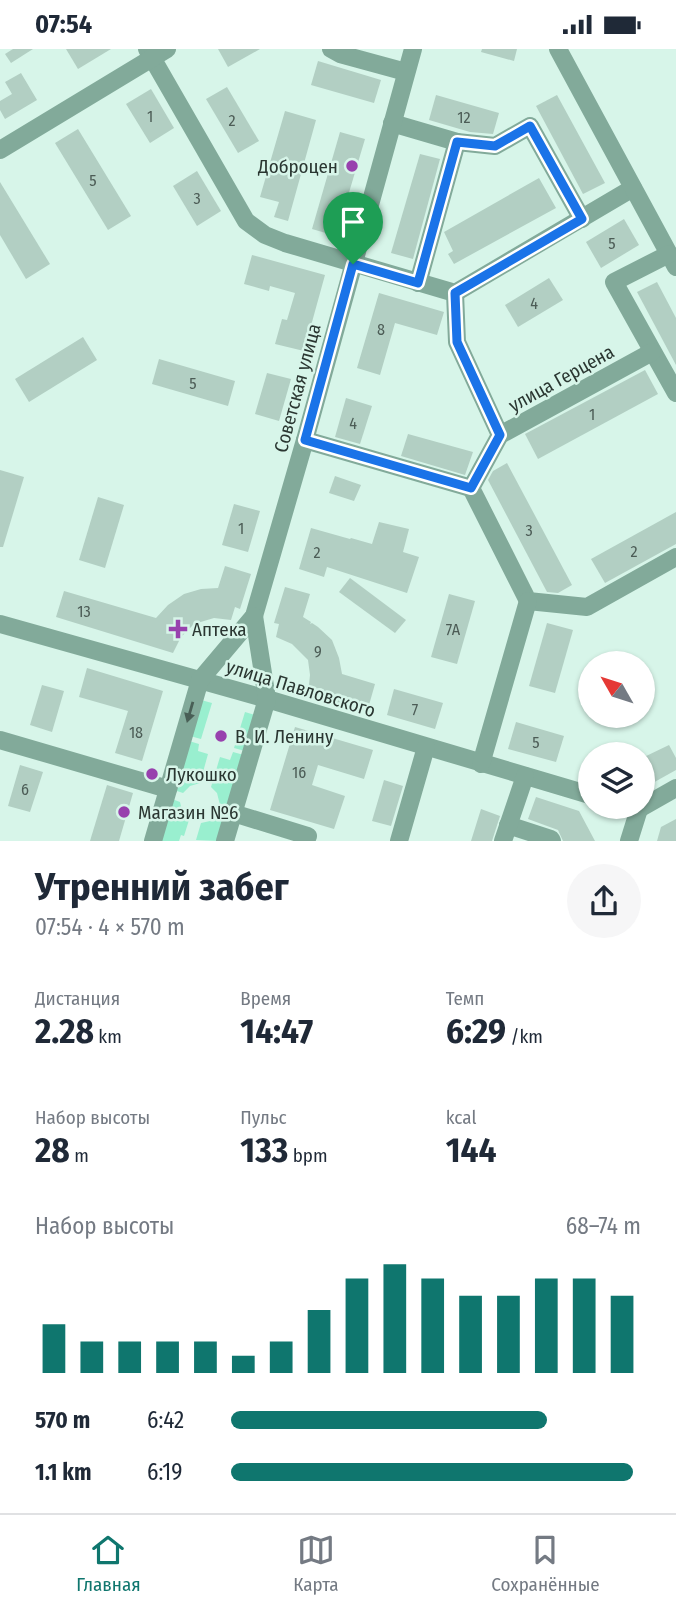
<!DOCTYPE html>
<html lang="ru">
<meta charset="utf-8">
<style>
:root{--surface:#fff;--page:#f6f6f7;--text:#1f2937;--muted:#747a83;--line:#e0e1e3;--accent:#0f766e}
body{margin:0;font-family:"Fira Sans Condensed",sans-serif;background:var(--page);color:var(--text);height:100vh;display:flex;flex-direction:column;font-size:26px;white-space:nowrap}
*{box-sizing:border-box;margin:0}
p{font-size:23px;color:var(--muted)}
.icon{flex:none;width:38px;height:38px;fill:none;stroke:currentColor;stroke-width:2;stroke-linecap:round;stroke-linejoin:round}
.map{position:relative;height:792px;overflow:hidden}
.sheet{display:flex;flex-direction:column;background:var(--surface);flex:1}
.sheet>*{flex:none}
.needle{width:46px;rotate:309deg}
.buttons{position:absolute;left:578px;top:602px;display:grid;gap:14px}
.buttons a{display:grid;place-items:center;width:77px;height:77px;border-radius:50%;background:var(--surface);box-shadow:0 2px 5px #0004;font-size:35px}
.pin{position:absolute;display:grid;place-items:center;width:60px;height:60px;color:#fff;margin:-72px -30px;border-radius:50% 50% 50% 0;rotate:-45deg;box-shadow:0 0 7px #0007}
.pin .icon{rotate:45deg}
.round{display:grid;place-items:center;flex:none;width:74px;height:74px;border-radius:37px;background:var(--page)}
.headline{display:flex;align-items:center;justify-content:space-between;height:119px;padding:0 35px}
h1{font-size:38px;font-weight:700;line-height:52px}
.figures{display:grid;grid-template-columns:repeat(3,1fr);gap:10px;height:119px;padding:7px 35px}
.figures div{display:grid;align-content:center}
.figures b{font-size:35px;font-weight:700}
.figures small{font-size:19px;font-weight:400}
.figures p{font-size:19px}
.chart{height:196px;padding:14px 35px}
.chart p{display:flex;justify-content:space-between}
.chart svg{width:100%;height:126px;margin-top:7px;stroke:var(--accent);stroke-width:6}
ul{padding:0 35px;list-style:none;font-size:23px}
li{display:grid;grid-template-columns:112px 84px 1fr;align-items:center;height:52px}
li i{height:18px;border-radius:9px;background:var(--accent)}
.status{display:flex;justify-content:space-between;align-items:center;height:49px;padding:0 35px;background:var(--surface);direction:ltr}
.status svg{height:19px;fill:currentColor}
.dock{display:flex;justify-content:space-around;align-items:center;height:98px;border-top:2px solid var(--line);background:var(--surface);font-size:19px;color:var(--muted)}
.dock a{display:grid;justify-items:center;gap:4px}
.dock .current{color:var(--accent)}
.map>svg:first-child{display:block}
</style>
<div class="status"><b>07:54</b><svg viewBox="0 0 49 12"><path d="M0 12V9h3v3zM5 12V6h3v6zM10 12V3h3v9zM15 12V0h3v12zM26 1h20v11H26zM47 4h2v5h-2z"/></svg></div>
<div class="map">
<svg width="676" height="792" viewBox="0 0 676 792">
<rect width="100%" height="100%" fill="#d7f5e9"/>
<g fill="#99efcf">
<path d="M201,651L212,654L201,690L190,687Z"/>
<path d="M245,663L255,666L245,702L234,699Z"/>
<path d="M189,692L199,695L198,702L208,705L200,734L190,737L183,744L174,741Z"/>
<path d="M233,703L244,706L228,758L220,756L217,744L211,738L220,708L230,711Z"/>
<path d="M172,750L180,753L182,762L189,771L184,787L181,786L179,792H159Z"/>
<path d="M217,766L225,768L218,792L196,791L201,774L210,772Z"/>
</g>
<g fill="#b2cfc3">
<path d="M13,0H33L11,14L5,5Z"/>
<path d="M66,0H111L78,20Z"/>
<path d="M218,0H260L228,18Z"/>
<path d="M482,0H517L514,12L481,3Z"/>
<path d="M318,12L381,31L374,54L311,36Z"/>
<path d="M21,24L37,51L5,70L0,61V52L12,45L5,33Z"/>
<path d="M227,38L259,92L238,104L206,50Z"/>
<path d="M151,40L174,79L150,94L126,55Z"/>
<path d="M436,46L499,64L493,85L470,83L429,71Z"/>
<path d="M557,46L605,134L583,145L536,57Z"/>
<path d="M285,62L316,71L288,172L274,168L279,153L260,148Z"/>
<path d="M78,80L131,167L108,181L55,94Z"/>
<path d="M340,83L365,90L336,187L312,180Z"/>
<path d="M420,105L440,110L413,210L391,204Z"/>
<path d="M197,122L221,162L197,177L173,137Z"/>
<path d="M539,129L556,159L454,215L448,205L453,202L444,183Z"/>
<path d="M0,133L50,215L26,230L0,186Z"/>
<path d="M624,170L639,196L601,219L586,193Z"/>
<path d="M252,206L325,226L304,302L275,295L282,270L287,271L295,244L270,237L269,242L244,235Z"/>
<path d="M549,229L563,251L518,278L505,256Z"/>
<path d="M657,233L676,269V316L637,243Z"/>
<path d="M379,244L444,263L437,286L395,274L380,326L357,319Z"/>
<path d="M83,288L97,311L29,353L15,330Z"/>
<path d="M159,310L235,332L228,357L152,335Z"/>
<path d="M645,321L658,345L538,410L525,385Z"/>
<path d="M267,324L291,330L279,372L255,365Z"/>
<path d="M346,349L372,357L360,395L335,388Z"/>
<path d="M408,385L473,403L465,426L401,407Z"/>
<path d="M507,414L572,536L558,544L547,543L488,431L493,422Z"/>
<path d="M0,421L24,428L3,498H0Z"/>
<path d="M335,427L361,436L354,452L329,444Z"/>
<path d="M98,448L124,456L105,519L79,511Z"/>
<path d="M234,455L260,462L248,503L222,496Z"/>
<path d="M676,463V495L605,534L591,510Z"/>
<path d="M379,473L409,480L403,503L419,508L407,544L327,518L324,528L299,520L311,479L350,490L351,489L372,495Z"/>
<path d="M225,517L251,525L240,560L235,558L231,571L214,569L194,575L181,588L173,604L56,568L64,542L156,569L168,556L184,545L201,540L218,539Z"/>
<path d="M350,529L406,571L395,584L339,543Z"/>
<path d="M285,538L310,545L303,568L311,573L310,575L312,574L318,578L332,591L339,609L342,625L375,635L367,663L308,645L310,626L308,611L292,595L276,588L279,575L274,574Z"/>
<path d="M449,545L475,552L457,615L431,608Z"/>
<path d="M547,574L573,581L555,644L529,637Z"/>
<path d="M87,619L163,642L142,712L115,704L128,662L79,648Z"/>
<path d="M42,636L64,642L52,683L30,676Z"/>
<path d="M394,640L443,654L435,680L387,666Z"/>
<path d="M516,673L564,687L556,713L508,700Z"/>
<path d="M295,678L373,701L364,730L318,716L312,736L345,747L334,780L270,761Z"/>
<path d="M669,696L676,709V721L642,740V709Z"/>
<path d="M20,716L43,723L30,763L8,757Z"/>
<path d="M384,731L403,737L391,777L372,772Z"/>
<path d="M107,736L133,744L119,792H90Z"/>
<path d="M536,748L579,762L595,792H563L558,781L528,770Z"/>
<path d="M481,760L500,767L492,792H471Z"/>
<path d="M676,770V792H657L661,778Z"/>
</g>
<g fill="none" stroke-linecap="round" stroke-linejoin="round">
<g stroke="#82aa9a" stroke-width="18">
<path d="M147,0L246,172L265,186L285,194L455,244L633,139"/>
<path d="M331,0L340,5L406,23"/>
<path d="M558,0L676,218"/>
<path d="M392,74L457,93L418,234"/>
<path d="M457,93L495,97L530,77L582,170"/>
<path d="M0,101L167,0"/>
<path d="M669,205L614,233L676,344"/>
<path d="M455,244L457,293L500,386"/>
<path d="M652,303L500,386L471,439L528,552L587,558L676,508"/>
<path d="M305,391L471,439"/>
<path d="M0,575L267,650L590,746"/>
<path d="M0,691L168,740"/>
<path d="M481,715L528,552"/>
<path d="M631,758L639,760L676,739"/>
<path d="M233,764L308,787L306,792"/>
<path d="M508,776L551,790L552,792"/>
<path d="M153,792L200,631L254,567L305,391L413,0"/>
<path d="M225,792L267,650L254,567"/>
<path d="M399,792L426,698"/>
<path d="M503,792L525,727"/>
<path d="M629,792L639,760"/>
</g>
</g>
<defs><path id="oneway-solid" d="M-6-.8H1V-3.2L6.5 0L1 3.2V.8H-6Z" transform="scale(1.75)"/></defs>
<use fill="#495f56" href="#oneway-solid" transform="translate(190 663) rotate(106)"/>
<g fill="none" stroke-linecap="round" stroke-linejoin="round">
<g stroke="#fff" stroke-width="14">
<path id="route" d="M530,77L582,170L455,244L457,293L500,386L471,439L305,391L353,215L418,234L457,93L495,97Z"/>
</g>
<use href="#route" stroke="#1a73e8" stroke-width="9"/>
</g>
<g fill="#9841ae" stroke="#d7f5e9" stroke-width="2.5">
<circle cx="352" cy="117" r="7"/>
<path d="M174.5 569.5h7v7h7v7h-7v7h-7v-7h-7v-7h7z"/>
<circle cx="221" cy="687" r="7"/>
<circle cx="152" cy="725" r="7"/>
<circle cx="124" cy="763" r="7"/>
</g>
<g text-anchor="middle" stroke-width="5" stroke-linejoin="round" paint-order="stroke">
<g font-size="16" fill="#4c5c56">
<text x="150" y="73">1</text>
<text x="464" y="74">12</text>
<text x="232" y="77">2</text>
<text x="93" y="137">5</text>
<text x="197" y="155">3</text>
<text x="612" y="200">5</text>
<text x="534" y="260">4</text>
<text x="381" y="286">8</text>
<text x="193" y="340">5</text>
<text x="592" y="371">1</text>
<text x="353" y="380">4</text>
<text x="241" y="485">1</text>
<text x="529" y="487">3</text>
<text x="634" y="508">2</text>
<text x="317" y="509">2</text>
<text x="84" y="568">13</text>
<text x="453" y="586">7А</text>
<text x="318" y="608">9</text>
<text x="415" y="666">7</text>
<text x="136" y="689">18</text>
<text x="536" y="699">5</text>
<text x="299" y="729">16</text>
<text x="25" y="746">6</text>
</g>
<g font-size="19" fill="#2a3631" stroke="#d7f5e9" text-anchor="start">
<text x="338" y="124" text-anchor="end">Доброцен</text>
<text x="192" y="587">Аптека</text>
<text x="235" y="694">В. И. Ленину</text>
<text x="166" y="732">Лукошко</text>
<text x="138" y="770">Магазин №6</text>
</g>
<g font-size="19" fill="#2a3631" stroke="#d7f5e9">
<text transform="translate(561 329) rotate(-29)" y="7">улица Герцена</text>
<text transform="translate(297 339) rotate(-75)" y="7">Советская улица</text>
<text transform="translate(301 639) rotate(17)" y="7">улица Павловского</text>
</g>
</g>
</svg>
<div class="buttons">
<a><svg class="needle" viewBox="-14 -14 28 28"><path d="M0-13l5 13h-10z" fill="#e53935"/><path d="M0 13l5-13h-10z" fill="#747a83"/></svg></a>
<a><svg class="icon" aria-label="layers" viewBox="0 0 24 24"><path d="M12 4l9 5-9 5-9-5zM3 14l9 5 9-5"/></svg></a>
</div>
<div class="pin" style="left:353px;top:215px;background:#1e9e55"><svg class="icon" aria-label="arrive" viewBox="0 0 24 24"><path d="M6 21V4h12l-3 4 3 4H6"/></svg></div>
</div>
<section class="sheet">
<div class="headline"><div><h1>Утренний забег</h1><p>07:54 · 4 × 570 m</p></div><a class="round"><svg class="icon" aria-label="share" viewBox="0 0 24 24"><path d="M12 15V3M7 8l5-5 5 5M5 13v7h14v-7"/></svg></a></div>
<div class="figures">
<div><p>Дистанция</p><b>2.28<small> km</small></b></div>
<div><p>Время</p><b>14:47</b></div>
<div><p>Темп</p><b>6:29<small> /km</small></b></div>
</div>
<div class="figures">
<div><p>Набор высоты</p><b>28<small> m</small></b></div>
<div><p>Пульс</p><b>133<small> bpm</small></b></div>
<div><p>kcal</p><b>144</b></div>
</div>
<div class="chart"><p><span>Набор высоты</span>68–74 m</p>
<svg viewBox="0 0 160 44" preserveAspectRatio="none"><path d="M5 44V27M15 44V33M25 44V33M35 44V33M45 44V33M55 44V38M65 44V33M75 44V22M85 44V11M95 44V6M105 44V11M115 44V17M125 44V17M135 44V11M145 44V11M155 44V17"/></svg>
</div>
<ul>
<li><b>570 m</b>6:42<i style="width:77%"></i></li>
<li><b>1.1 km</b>6:19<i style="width:98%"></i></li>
</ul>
</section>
<nav class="dock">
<a class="current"><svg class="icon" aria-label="home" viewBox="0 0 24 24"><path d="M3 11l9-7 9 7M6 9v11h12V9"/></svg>Главная</a>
<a><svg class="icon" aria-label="map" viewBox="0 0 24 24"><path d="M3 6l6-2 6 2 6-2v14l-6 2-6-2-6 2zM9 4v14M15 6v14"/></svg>Карта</a>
<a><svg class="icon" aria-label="saved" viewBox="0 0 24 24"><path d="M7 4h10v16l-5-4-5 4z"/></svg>Сохранённые</a>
</nav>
